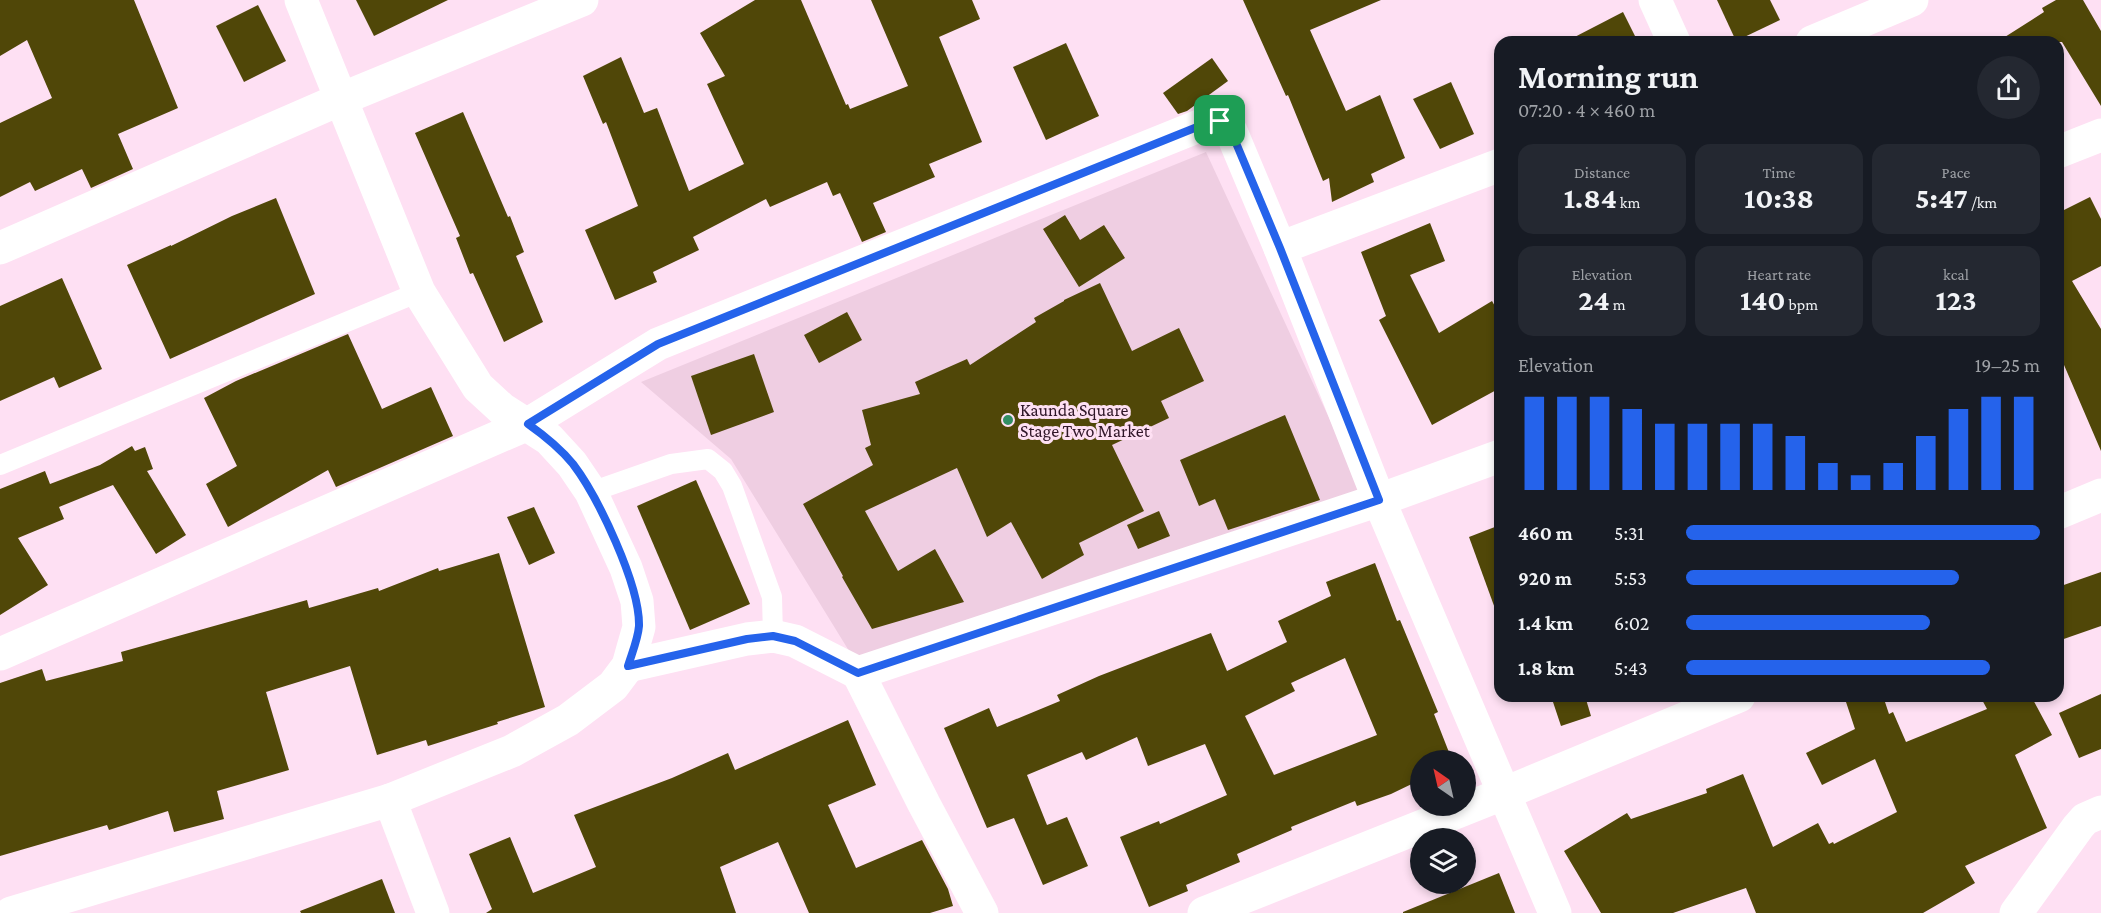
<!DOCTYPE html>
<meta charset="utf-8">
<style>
:root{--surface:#171b24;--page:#242831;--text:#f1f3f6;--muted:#9ea1a6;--accent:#2563eb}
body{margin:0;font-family:"Crimson Pro",serif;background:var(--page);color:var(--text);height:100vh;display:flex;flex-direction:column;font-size:22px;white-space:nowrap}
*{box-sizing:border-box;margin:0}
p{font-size:20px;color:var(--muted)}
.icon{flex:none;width:33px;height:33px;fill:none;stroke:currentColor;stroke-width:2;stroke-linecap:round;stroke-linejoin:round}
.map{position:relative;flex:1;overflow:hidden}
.panel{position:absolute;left:1494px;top:36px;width:570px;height:666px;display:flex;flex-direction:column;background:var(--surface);border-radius:18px;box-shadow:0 3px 9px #0003}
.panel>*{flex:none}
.needle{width:39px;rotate:326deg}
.buttons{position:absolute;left:1410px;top:750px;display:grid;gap:12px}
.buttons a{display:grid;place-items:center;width:66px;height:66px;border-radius:50%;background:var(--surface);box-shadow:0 3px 9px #0003;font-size:30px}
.pin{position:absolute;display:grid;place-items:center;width:51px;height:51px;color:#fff;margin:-26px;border-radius:12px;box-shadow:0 3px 9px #0006}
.round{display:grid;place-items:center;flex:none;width:63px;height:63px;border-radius:32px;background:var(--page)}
.summary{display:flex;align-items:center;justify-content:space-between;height:102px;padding:0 24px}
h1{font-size:33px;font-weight:700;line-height:45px}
.stats{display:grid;grid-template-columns:repeat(3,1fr);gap:9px;height:102px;padding:6px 24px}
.stats div{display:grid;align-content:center;border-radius:15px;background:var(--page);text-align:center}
.stats b{font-size:30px;font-weight:700}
.stats small{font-size:16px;font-weight:400}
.stats p{font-size:16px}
.chart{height:168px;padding:12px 24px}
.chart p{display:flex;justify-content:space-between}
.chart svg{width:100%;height:108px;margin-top:6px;stroke:var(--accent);stroke-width:6}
ul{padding:0 24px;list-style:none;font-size:20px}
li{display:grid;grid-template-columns:96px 72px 1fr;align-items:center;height:45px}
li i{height:15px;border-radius:8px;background:var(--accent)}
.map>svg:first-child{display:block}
</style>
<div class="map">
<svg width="2101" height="913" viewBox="0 0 2101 913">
<rect width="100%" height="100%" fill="#fee0f3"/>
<path fill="#efcee2" d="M1206,152L1367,500L854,659L731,459L641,382Z"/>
<g fill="#504708" fill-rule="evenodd">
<path d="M0,0H134L178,108L118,134L133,169L91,188L82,169L35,191L30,182L0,197V123L52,98L27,40L0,56Z"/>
<path d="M356,0H448L374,36Z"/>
<path d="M755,0H801L846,105L848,104L850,109L908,86L871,0H972L980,19L939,37L982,142L929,164L935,177L873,203L886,232L862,242L840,193L833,196L827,182L770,207L766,199L693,237L699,250L653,272L657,282L615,300L585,230L638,206L606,122L603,124L583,76L621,57L644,113L657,108L689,191L744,164L707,84L725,76L700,33Z"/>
<path d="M1243,0H1381L1310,30L1346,111L1380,95L1405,158L1371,174L1374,182L1332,202L1329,178L1323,181L1288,95L1286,96Z"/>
<path d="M1717,0H1770L1780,20L1736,41Z"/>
<path d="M2056,0H2083L2101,31V106L2062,42H1997L2044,12L2042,8Z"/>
<path d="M258,5L286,61L244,82L216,26Z"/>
<path d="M1623,12L1638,42H1565Z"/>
<path d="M1066,43L1099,116L1046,140L1013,67Z"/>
<path d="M1212,58L1228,81L1187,111L1178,114L1163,93Z"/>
<path d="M1451,82L1474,134L1440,149L1413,99Z"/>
<path d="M463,112L508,217L510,216L524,252L516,256L543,322L504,342L473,273L470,274L456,238L460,236L415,133Z"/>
<path d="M2090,197L2101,219V266L2072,281L2101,329V451L2058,351V213Z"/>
<path d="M276,198L315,294L170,359L127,265L171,245V246L232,216Z"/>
<path d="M1065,215L1080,240L1104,225L1125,258L1079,287L1043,229Z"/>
<path d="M1430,223L1445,261L1410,275L1439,333L1492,301L1500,315V388L1432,425L1379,320L1386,316L1361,252Z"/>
<path d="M62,278L102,369L59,388L54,377L0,401V306Z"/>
<path d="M1100,283L1132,351L1179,328L1204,381L1161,401L1169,418L1112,445L1144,511L1079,543L1084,555L1042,579L1011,522L987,537L957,468L865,511L898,571L935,549L964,602L872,629L842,577L843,576L803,504L873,465L865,448L871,445L862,410L920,394L915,382L967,359L970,365L1036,322L1034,318L1064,301V300Z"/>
<path d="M847,312L862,340L819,363L804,335Z"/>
<path d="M348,334L382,409L431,387L453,436L336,487L328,470L228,527L206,484L237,466L204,398L236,381Z"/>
<path d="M754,354L774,412L711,435L691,376Z"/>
<path d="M1285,415L1320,500L1228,530L1215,499L1199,506L1180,460Z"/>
<path d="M132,446L135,451L145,447L153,469L147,471L186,535L156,554L113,485L59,507L64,519L18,538L48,585L0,615V489L45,471L50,484L100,465Z"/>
<path d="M696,480L750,604L690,630L637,506Z"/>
<path d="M534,507L555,553L529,565L507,517Z"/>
<path d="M1159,511L1170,536L1138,549L1127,525Z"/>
<path d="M1500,525V613L1497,614L1469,537Z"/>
<path d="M499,553L545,707L497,722L498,724L428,746L426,740L377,755L350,666L266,692L289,770L217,791L224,819L174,832L168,811L109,830L107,825L0,856V683L42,669L46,681L123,661L121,652L307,600L309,608L378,588L379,591L438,568L439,571Z"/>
<path d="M1375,563L1397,621L1400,620L1438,712L1434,714L1452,760H1420V780L1391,794L1357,806L1355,801L1291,827L1292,830L1237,854L1240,862L1186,885L1188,891L1149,907L1120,837L1159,821L1160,824L1227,795L1205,744L1148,766L1137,737L1086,760L1082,752L1027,775L1047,825L1067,817L1088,866L1043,885L1014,818L987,828L944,728L989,708L997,727L1060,701L1057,695L1099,676L1211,633L1227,671L1287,642L1278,621L1331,596L1326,582ZM1345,658L1377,735L1274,775L1245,716L1295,691L1291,683Z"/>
<path d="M2101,572V626L2058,641V587Z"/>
<path d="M2101,694V749L2079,758L2059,713Z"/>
<path d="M1551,696H1585L1591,716L1561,726Z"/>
<path d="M1844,696H1883L1889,714L1893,712L1906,742L1987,709L1980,696H2031L2052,735L2015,755L2047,828L1965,866L1975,883L1923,913H1756L1746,888L1673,913H1601L1564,851L1627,813L1631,819L1707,793L1706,789L1743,774L1773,847L1818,823L1829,844L1833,842L1834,844L1897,812L1875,759L1822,785L1806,753L1855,729Z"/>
<path d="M848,720L876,785L828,805L856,868L922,840L948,889L953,906L930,913H809L778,842L720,867L736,913H486L492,909L469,854L510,837L533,893L596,867L574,815L672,778L728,753L735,770Z"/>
<path d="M1499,873L1515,913H1403V912Z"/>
<path d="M382,879L395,913H301L300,911Z"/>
</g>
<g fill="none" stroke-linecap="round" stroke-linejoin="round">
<g stroke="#fff" stroke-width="20">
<path d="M0,465L419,292"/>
<path d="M591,492L671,464L708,459L723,471L732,486L772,597L773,636"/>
</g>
<g stroke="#fff" stroke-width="33">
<path d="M1655,0L1674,42"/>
<path d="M1812,42L1912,0"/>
<path d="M2058,152L2101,135"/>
<path d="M1500,165L1280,248L1379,500L1555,913"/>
<path d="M0,248L341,99L582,0"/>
<path d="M2058,513L2101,495"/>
<path d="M0,654L528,424L658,344L1204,124L1220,121L1231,131L1280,248"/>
<path d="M628,666L747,639L773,636L795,641L858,673L1379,500L1500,456"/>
<path d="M858,673L924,804L982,913"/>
<path d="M390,800L433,913"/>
<path d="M11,913L390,800L512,751L568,720L613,686L628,666L633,648L639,627L637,601L626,568L591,492L572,464L549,439L502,409L478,387L419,292L301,0"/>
<path d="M1204,913L1505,793L1739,696"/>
<path d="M2016,913L2078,827L2085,819L2101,812"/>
</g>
</g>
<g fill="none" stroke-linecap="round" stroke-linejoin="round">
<g stroke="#fff" stroke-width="12">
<path id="route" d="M1212,121H1220L1231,131L1280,248L1379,500L858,673L795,641L773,636L747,639L628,666C632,653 638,639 639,626C640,585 598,497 573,464C560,448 545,436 528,424L658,344Z"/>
</g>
<use href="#route" stroke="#2563eb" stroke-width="8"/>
</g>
<circle fill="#328e65" stroke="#fee0f3" stroke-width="2" cx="1008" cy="420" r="6"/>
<g text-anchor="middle" stroke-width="6" stroke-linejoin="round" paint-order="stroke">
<g font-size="18" fill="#301628" stroke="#fee0f3" text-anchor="start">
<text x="1020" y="416">Kaunda Square<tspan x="1020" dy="21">Stage Two Market</tspan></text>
</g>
</g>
</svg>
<div class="buttons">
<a><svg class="needle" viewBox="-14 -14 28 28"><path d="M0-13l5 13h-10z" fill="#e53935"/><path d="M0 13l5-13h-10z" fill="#9ea1a6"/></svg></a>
<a><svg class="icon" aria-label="layers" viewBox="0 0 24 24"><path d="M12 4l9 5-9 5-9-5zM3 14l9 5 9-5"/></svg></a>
</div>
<div class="pin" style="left:1220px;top:121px;background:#1e9e55"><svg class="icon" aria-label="arrive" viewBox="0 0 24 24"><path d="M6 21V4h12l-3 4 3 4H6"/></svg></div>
<section class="panel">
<div class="summary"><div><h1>Morning run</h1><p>07:20 · 4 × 460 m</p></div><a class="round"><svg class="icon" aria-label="share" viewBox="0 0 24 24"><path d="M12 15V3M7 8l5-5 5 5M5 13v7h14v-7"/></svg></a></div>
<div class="stats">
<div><p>Distance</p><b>1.84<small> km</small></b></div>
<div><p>Time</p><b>10:38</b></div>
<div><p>Pace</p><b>5:47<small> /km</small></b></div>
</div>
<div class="stats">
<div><p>Elevation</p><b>24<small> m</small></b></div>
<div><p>Heart rate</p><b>140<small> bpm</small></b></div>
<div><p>kcal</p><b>123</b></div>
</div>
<div class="chart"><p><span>Elevation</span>19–25 m</p>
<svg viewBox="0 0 160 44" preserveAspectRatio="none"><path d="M5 44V6M15 44V6M25 44V6M35 44V11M45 44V17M55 44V17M65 44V17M75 44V17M85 44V22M95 44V33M105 44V38M115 44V33M125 44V22M135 44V11M145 44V6M155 44V6"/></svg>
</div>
<ul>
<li><b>460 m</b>5:31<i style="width:100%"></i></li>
<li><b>920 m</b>5:53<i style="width:77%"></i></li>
<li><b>1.4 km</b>6:02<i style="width:69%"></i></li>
<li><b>1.8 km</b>5:43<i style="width:86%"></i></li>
</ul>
</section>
</div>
